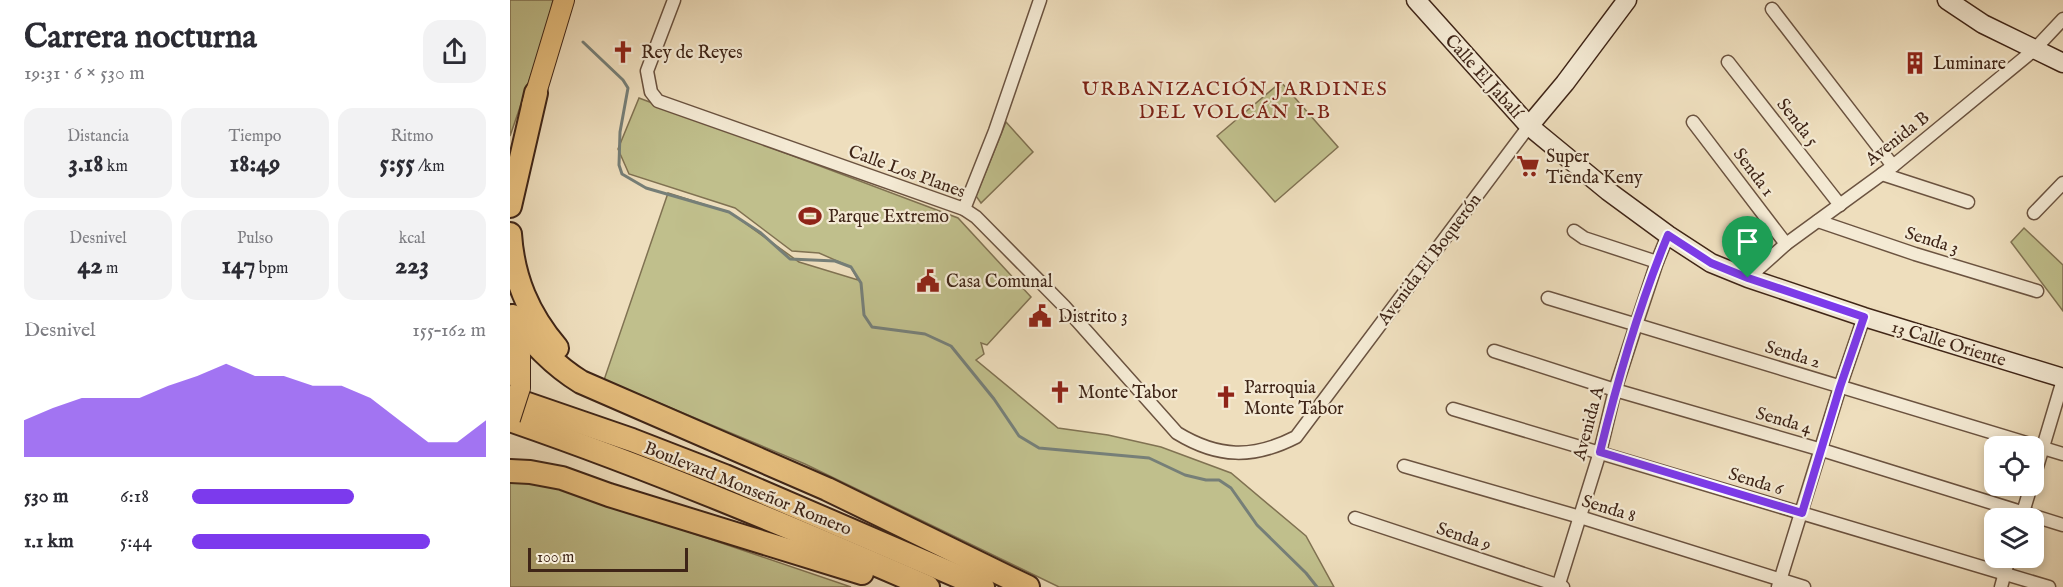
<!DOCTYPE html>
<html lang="es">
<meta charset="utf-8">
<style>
:root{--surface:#fff;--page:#f2f2f3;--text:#2b2b33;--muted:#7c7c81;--accent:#7c3aed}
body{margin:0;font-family:"IM FELL English",serif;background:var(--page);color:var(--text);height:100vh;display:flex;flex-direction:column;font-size:22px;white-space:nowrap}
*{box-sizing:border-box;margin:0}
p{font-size:20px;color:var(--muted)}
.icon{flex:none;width:33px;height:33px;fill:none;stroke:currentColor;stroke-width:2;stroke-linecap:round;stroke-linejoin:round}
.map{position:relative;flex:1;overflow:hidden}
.sheet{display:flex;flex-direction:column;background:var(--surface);width:510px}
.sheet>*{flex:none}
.controls{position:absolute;left:1474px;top:436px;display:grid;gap:12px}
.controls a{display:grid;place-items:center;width:60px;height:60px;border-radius:12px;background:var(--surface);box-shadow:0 3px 9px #0003;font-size:30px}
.scale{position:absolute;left:18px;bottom:15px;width:160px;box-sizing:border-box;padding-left:6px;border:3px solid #3f2517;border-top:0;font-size:16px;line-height:21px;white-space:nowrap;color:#3f2517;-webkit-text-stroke:4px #f4ead4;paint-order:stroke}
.pin{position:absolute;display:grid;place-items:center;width:51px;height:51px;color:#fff;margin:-62px -26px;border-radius:50% 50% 50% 0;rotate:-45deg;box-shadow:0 0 6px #0007}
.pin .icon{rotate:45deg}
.round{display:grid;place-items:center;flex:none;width:63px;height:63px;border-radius:18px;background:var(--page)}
.overview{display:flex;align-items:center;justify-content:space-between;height:102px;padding:0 24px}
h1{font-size:33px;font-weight:700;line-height:45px}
.stats{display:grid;grid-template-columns:repeat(3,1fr);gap:9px;height:102px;padding:6px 24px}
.stats div{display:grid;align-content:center;border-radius:15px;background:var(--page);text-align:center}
.stats b{font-size:26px;font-weight:700}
.stats small{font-size:16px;font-weight:400}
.stats p{font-size:16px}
.chart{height:168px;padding:12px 24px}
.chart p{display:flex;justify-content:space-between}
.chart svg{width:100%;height:108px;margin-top:6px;fill:var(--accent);opacity:.7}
ul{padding:0 24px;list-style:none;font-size:20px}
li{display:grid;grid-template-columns:96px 72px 1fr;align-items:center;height:45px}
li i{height:15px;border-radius:8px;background:var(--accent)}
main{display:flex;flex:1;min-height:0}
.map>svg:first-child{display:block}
</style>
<main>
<section class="sheet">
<div class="overview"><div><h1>Carrera nocturna</h1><p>19:31 · 6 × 530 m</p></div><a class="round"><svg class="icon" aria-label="share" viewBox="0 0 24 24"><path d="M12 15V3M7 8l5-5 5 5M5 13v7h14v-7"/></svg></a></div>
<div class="stats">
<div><p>Distancia</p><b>3.18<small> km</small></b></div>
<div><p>Tiempo</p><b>18:49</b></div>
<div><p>Ritmo</p><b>5:55<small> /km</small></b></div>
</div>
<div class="stats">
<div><p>Desnivel</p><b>42<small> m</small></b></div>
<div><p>Pulso</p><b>147<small> bpm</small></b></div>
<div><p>kcal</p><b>223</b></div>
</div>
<div class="chart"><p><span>Desnivel</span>155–162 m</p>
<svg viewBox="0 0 160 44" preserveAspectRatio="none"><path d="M0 44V29L10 24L20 20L30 20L40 20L50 15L60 11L70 6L80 11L90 11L100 15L110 15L120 20L130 29L140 38L150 38L160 29V44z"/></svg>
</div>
<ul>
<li><b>530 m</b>6:18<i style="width:55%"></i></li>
<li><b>1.1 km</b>5:44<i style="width:81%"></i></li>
</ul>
</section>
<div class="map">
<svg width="1553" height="587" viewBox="0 0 1553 587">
<rect width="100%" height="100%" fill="#eedebd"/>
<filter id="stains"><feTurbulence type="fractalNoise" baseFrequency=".00333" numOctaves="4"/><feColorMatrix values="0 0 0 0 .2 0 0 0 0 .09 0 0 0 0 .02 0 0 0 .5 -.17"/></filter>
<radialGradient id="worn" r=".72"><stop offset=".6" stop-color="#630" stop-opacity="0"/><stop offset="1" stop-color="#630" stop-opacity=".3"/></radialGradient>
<g fill="#c0bf8c" stroke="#807252" stroke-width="1.5">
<path d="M0,0H43L38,26L0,136Z"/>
<path d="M771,82L828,147L765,202L707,136Z"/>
<path d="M129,98L448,218L521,297L477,345L471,343L474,354L466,360L548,428L598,435L651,447L721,473L796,536L824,587H549L295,464L94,380L158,193L221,213L289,262L348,280L341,267L309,253L282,251L225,208L119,174L108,149Z"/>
<path d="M496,122L523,152L471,203L466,196Z"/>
<path d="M1514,228L1553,265V311L1501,242Z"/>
<path d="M0,478L26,480L341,587H0Z"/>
</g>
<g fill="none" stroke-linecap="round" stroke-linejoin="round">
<path stroke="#767f78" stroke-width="3" d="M73,42L113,80L118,88L110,132L109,165L112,174L136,188L219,212L251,233L280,259L325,261L341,267L351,283L354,315L362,327L415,334L441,346L484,399L509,436L529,448L639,458L675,475L696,480H709L721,488L747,525L796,573L807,587"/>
<g stroke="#6b5340" stroke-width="15">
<g id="street">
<path d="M164,0L137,71L141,92L148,101L454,209L466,217L554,306L667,433C708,458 743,459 786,437L1019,126"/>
<path d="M1262,9L1383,166"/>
<path d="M1218,62L1330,205"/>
<path d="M1183,122L1276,244"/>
<path d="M1372,174L1458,202"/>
<path d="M454,209L485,131L530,0"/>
<path d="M1524,213L1553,183"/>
<path d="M1308,221L1405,254L1527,291"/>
<path d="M1064,231L1074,238L1147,262"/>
<path d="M1238,278L1276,244L1383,166L1524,50L1553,19"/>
<path d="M1038,298L1553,454"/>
<path d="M984,351L1105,390L1312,450L1553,525"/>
<path d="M943,409L1539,587"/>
<path d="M894,466L1070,517L1294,587"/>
<path d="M1524,477L1553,380"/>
<path d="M845,518L1053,587"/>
<path d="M1511,519L1521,486"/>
<path d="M1048,587L1090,452L1105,390L1126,325L1147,262L1158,235"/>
<path d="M1268,587L1330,387L1354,317"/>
<path d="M1491,587L1499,558"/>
</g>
</g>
<g stroke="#3f2517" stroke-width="21">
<g id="secondary">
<path d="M906,0L1019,126L1098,191L1158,235L1201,263L1238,278L1354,317L1553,378"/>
<path d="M1437,0L1473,24L1553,63"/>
<path d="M1019,126L1055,83L1117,0"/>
</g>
</g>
<g stroke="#3f2517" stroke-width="22">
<g id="primary">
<path d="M22,106L54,0"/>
<path d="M2,317L10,355V388"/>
</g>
</g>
<g stroke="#3f2517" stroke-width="26">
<g id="highway">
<path d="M0,206L26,93"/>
<path d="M0,234C3,278 18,314 47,348"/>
<path d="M2,316C22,342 43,365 71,382L317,489L518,587"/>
<path d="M0,398L122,440L215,476L473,587"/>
<path d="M0,420C142,469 280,527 418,587"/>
<path d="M0,471L20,472L52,478L99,495L352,573"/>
</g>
</g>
<use href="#street" stroke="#f4ead4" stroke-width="12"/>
<use href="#secondary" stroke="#f4ead4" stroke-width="18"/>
<use href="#primary" stroke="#e7bf7e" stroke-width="20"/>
<use href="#highway" stroke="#e7bf7e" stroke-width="22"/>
<g stroke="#3f2517" stroke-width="22" stroke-linecap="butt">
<path id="primary-bridge" d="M0,419L10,388"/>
</g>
<use href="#primary-bridge" stroke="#e7bf7e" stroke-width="20"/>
</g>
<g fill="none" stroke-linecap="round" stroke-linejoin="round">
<g stroke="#fff" stroke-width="12">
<path id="route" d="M1158,235L1201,263L1238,278L1354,317L1330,387L1292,513L1090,452C1108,378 1129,305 1158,235Z"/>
</g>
<use href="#route" stroke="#7c3aed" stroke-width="8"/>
</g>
<defs>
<g id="church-bare" transform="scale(1.8)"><path d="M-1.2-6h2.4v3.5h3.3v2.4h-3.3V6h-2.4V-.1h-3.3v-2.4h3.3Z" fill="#8f2418" stroke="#f4ead4" stroke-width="2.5" paint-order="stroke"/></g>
<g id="building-bare" transform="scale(1.8)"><path d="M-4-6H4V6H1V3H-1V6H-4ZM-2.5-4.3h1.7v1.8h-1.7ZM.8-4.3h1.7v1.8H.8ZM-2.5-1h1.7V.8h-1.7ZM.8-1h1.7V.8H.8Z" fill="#8f2418" stroke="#f4ead4" stroke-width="2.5" paint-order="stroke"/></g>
<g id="supermarket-bare" transform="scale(1.8)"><path d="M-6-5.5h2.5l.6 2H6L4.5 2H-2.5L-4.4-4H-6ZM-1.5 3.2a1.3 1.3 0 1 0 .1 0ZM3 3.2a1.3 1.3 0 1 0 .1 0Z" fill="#8f2418" stroke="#f4ead4" stroke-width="2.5" paint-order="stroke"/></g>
<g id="stadium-bare" transform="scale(1.8)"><path d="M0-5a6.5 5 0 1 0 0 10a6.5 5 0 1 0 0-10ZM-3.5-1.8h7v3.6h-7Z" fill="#8f2418" stroke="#f4ead4" stroke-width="2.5" paint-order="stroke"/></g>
<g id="civic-bare" transform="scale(1.8)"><path d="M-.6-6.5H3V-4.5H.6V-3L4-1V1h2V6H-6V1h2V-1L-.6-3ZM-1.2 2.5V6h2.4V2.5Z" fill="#8f2418" stroke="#f4ead4" stroke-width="2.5" paint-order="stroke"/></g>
</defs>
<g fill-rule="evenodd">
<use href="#church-bare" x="113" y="52"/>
<use href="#building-bare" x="1405" y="63"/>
<use href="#supermarket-bare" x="1018" y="166"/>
<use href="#stadium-bare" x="300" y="216"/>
<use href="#civic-bare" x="418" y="281"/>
<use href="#civic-bare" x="530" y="316"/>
<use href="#church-bare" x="550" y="392"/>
<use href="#church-bare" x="716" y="397"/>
</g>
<g text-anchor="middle" stroke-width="4.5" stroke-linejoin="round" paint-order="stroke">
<g font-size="18" fill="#3f2517" stroke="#f4ead4" text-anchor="start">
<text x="131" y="58">Rey de Reyes</text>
<text x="1423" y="69">Luminare</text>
<text x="1036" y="162">Super<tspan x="1036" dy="21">Tienda Keny</tspan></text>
<text x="318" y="222">Parque Extremo</text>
<text x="436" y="287">Casa Comunal</text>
<text x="548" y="322">Distrito 3</text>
<text x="734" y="393">Parroquia<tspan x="734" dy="21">Monte Tabor</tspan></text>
<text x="568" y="398">Monte Tabor</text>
</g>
<g font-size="18" fill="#3f2517" stroke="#f4ead4">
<text transform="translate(974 76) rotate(48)" y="6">Calle El Jabalí</text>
<text transform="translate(1288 122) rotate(52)" y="6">Senda 5</text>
<text transform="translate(1387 138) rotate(-38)" y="6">Avenida B</text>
<text transform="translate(397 171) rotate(20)" y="6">Calle Los Planes</text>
<text transform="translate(1244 172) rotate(53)" y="6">Senda 1</text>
<text transform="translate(1422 240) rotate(17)" y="6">Senda 3</text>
<text transform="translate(919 259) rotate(-53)" y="6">Avenida El Boquerón</text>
<text transform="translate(1439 343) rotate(17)" y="6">13 Calle Oriente</text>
<text transform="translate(1283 354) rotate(17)" y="6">Senda 2</text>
<text transform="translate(1274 420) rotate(16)" y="6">Senda 4</text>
<text transform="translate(1078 423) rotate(-75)" y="6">Avenida A</text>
<text transform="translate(1246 481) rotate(17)" y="6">Senda 6</text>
<text transform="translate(238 488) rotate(22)" y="6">Boulevard Monseñor Romero</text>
<text transform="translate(1099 508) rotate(17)" y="6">Senda 8</text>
<text transform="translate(954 536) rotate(18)" y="6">Senda 9</text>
</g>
<g font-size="20" letter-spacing="1.5" fill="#7a1f14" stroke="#f4ead4">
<text x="725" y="95">URBANIZACIÓN JARDINES<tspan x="725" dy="23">DEL VOLCÁN I-B</tspan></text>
</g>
</g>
<rect width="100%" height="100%" filter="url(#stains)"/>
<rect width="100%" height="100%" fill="url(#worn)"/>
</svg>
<div class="controls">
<a><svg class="icon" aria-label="locate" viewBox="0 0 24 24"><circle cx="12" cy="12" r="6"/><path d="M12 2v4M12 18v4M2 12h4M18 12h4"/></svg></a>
<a><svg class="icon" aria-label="layers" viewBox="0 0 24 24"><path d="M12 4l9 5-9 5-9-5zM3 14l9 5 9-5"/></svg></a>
</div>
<div class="scale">100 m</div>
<div class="pin" style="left:1238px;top:278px;background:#1e9e55"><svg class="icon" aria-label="arrive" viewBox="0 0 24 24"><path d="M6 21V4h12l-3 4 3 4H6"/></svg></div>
</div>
</main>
